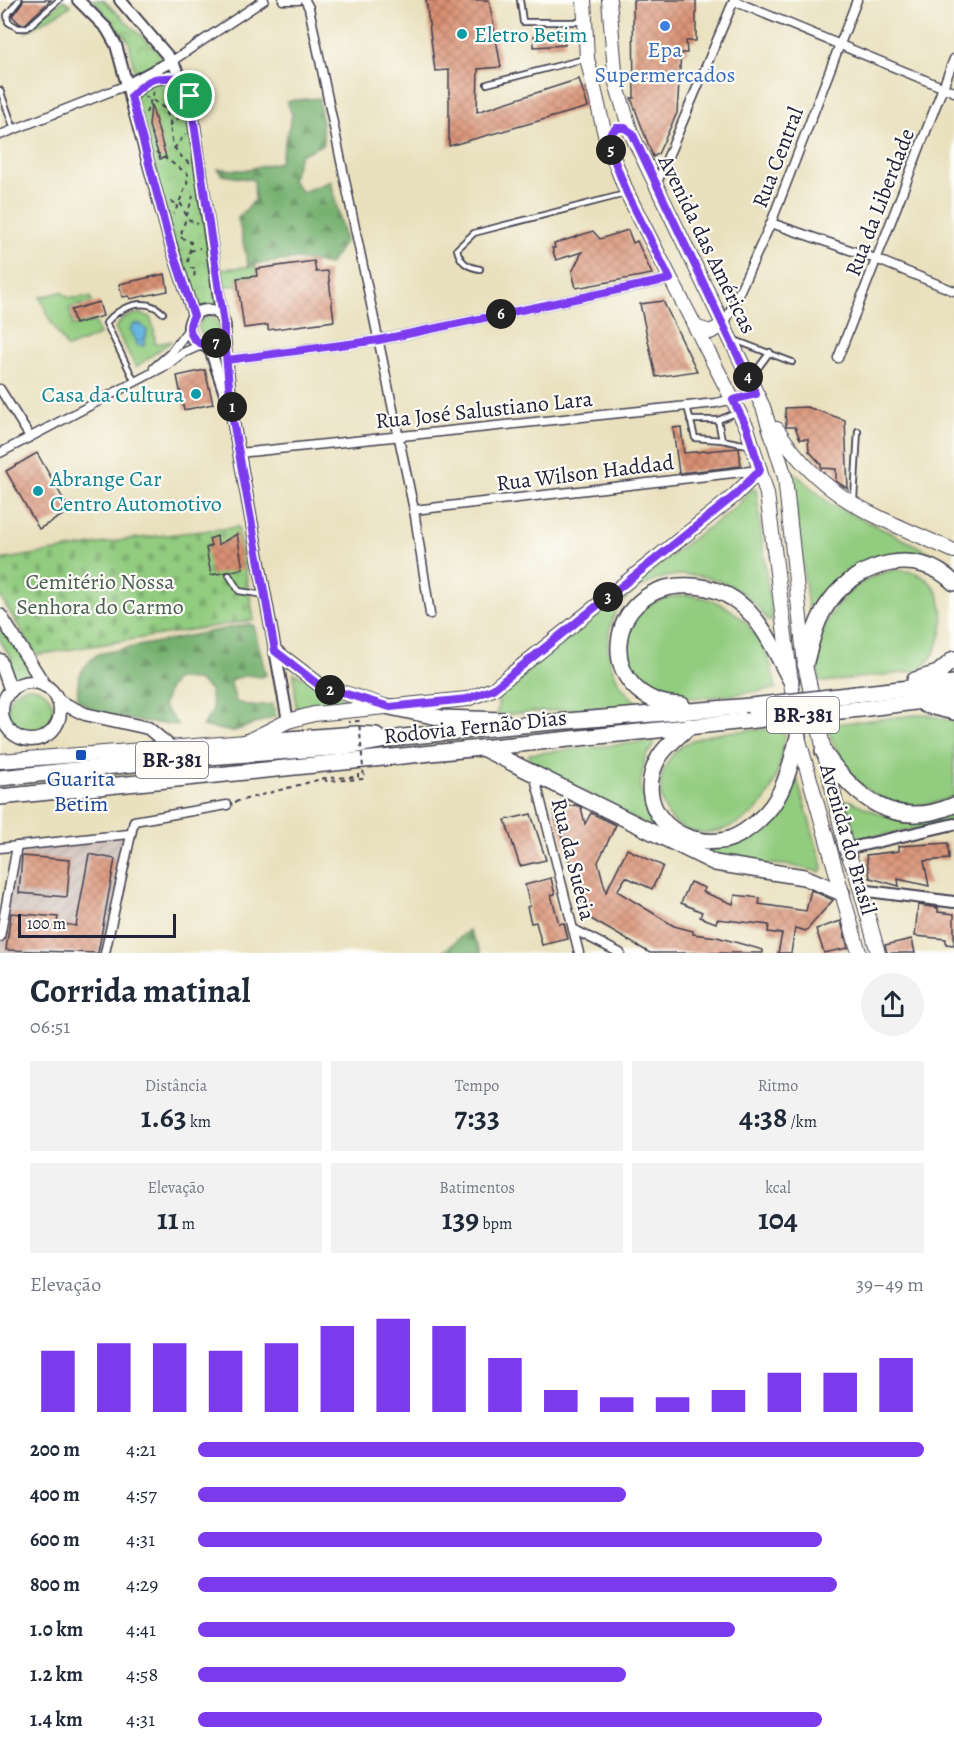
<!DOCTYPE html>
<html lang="pt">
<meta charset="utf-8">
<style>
:root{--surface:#fff;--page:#f2f2f3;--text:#1f2937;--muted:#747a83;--accent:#7c3aed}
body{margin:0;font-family:Alegreya,serif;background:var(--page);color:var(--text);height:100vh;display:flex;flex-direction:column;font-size:22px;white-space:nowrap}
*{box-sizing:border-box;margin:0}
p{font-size:20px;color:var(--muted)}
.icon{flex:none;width:33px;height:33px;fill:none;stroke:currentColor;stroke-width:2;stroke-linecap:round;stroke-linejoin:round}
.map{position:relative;height:953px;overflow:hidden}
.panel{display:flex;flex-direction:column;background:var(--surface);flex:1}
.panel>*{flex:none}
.scale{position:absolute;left:18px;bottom:15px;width:158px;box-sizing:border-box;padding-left:6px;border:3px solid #22223b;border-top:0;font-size:16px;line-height:21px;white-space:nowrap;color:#22223b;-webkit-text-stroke:4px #fdfcf7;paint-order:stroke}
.pin{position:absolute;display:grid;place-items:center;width:51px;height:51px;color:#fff;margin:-26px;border:3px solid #fff;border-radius:50%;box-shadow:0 2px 6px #0007}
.km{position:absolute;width:30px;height:30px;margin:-15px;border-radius:50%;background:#222;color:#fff;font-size:16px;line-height:30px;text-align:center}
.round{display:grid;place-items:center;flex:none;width:63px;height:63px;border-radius:32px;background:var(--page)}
.head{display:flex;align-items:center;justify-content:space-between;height:102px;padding:0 30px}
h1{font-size:33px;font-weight:600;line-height:45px}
.metrics{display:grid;grid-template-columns:repeat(3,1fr);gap:9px;height:102px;padding:6px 30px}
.metrics div{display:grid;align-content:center;border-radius:0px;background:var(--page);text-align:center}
.metrics b{font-size:30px;font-weight:600}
.metrics small{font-size:16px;font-weight:400}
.metrics p{font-size:16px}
.chart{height:168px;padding:12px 30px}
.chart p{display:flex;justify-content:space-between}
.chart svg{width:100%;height:108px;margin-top:6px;stroke:var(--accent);stroke-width:6}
ul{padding:0 30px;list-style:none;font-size:20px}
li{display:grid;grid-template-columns:96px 72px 1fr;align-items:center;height:45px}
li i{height:15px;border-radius:8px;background:var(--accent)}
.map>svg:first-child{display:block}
</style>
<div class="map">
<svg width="954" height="953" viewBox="0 0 954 953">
<defs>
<pattern id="industrial-furrows" width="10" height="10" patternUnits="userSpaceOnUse" patternTransform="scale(1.5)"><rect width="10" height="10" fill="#cfc0ba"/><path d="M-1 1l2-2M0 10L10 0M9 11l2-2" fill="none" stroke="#b1a5a1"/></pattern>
<pattern id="forest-firs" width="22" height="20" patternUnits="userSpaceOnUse" patternTransform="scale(1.5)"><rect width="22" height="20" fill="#75b06e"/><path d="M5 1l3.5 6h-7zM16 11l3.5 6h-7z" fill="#608f5c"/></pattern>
<pattern id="cemetery-stones" width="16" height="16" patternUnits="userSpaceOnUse" patternTransform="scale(1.5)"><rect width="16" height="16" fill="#92cc7f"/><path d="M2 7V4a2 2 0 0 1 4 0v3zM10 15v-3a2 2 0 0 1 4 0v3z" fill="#7eaf6f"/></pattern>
<pattern id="park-crowns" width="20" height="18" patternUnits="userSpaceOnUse" patternTransform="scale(1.5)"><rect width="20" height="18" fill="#92cc7f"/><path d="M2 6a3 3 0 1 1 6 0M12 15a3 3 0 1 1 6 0" fill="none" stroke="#7eaf6f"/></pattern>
<pattern id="water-waves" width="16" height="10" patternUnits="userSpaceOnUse" patternTransform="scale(1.5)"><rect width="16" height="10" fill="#65b6e0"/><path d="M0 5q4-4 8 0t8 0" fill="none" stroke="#5394b7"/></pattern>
<pattern id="building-cross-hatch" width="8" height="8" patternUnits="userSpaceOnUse" patternTransform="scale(1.5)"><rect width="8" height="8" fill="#d99072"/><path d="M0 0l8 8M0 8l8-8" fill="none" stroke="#b0755f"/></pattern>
</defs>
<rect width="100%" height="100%" fill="#fdfcf7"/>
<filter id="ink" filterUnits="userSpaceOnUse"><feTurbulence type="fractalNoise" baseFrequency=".0167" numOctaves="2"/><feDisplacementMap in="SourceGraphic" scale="12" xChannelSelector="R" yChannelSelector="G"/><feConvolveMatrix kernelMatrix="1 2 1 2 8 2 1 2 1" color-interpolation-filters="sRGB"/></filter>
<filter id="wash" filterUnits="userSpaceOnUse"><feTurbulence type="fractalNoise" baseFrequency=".008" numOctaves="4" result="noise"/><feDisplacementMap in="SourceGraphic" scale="24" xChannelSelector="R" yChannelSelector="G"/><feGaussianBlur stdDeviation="1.35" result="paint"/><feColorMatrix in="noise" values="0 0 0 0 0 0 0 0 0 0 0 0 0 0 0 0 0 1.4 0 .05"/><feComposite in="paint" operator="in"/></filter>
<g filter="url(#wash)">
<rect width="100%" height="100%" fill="#e9e0bd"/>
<path fill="url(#industrial-furrows)" d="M129,834L105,953H0V937L17,846Z"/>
<g fill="#92cc7f" stroke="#5a775d" stroke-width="1.5">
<path d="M64,0L71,6L24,33L43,13L51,11Z"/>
<path d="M256,266L257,276L237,278L238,285L224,287L222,269Z"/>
<path d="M61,292L70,298L90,297L92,302L69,308L73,326L95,321L99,335L67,348L50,320L40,297Z"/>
<path d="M140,313L150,317L154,329L155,344L172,341L136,367L115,328L123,318Z"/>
<circle cx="209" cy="327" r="10"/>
<path d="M791,470L829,503L954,564V574C924,541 870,550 839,577C828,585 820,598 812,609L808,607Z"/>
<path d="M756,489L772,621H768C741,577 680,559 636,591C595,619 602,677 639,704L497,715L499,695L693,538C713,524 737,511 750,490Z"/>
<path d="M894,570C954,567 954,643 919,671L824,682L819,680C810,628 843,581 894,570Z"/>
<path d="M686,595C737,598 769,640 776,689C742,692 692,704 661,693C624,681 616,631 646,607C658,599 672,596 686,595Z"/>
<path d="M294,673L353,702L296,709Z"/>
<path d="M925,714L954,721V796C913,815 868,803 843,764C836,753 832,738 826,725Z"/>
<path d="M781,728L785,735C778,780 770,815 721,830C710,833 696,834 685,829C649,812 655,760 687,743C713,729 752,731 781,728Z"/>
<path d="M653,741V746L645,757L640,787L651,821L664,832L705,849L733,845L778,809L794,780L797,779L823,867L820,872L788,865L747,863L714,857L656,831L529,761V754Z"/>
<path d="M849,800C887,819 912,828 954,815V821L859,840L855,837L845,801Z"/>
</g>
<g fill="url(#forest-firs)" stroke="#4c6954" stroke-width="1.5">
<path d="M319,98L324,144L300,155L292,180L302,192L331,181L345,241L329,265L298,259L248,265L238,218L255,200L254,180L222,175L217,169L244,170L280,162L292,115L287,101Z"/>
<path d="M249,624L254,626L266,675L261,677L248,675L230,680L236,702L251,706L273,704L276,716L232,732L202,726L213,711L210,690L197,680L176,679L168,690L163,706L178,725C149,723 98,719 78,699C76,677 81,667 98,654Z"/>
<path d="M469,930L481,953H442Z"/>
</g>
<path fill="url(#cemetery-stones)" stroke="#5a775d" stroke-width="1.5" d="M238,527L254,620L36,655L0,596V560L130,539Z"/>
<g fill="url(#park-crowns)" stroke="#5a775d" stroke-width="1.5">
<path d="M92,0H103L166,59L135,74L129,41Z"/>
<path d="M152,80L179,83L185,91L218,309L210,306L194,309L132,97Z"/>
<path d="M0,617L36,675L11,681V657L0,641Z"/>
<circle cx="30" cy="710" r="23"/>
</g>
<path fill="url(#water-waves)" stroke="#446c8e" stroke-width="1.5" d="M134,324H141L147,331L144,346L138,345L130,329Z"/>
<g id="blocks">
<g fill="url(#building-cross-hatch)">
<path d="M24,0H51L25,24H20L12,16Z"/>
<path d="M426,0H489L501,67L478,69L477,112L579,79L588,107L449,146V70L435,71Z"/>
<path d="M633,0H696V41H686L687,53H681L677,113L658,154L653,157L631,98H634Z"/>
<path d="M565,34V45L534,47V36Z"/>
<path d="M151,104L166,157L160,159L149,126Z"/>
<path d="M628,230L633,243L637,241L652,274L576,288L572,272L582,252L556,260L552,248H555L554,244L593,231L600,239Z"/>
<path d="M314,261L316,272L328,271L334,321L268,330V325L244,328L237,278L257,276L256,269Z"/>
<path d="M165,274L168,291L130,299L129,296L122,297L119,284Z"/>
<path d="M663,301L697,371L656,377L640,304Z"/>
<path d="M99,302L103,316L75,324L71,310Z"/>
<path d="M205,370L213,404L184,410L177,376Z"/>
<path d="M807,407L845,420L848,489L836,481V469L821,468V464L809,451L808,439H800L795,427H786L785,408Z"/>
<path d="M681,427L684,453L739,448L741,466L679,473L673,428Z"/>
<path d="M37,453L70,511L39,529L6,471Z"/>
<path d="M237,534L243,569L211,575L206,548L211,546L209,539L217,536L218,545Z"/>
<path d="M575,805L581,807L585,824L591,813L616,825L598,862L606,892L627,849L663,866L652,889L626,877L617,891L674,926L693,931V934L717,937L763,950V953H650L584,915L578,887L553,810Z"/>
<path d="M531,814L546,860L520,866L505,820Z"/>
<path d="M948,843L949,859L924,861L929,886L898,879L899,886L870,878L866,855L899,851V846Z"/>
<path d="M89,854L115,859L98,953L6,950L11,913L58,917L57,923L76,926Z"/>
<path d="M22,856L70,860L67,897L19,893Z"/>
<path d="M551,878L555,894L551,895L559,924L564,923L568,939L542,945L536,922L531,923L527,907L530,906L525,885Z"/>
<path d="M690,882L705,888L703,892L733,904L735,895L760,898L759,904L806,911L811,890L833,900L806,931L795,928L791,953H778L782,934L768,932L769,925L717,919L716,923L700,917L702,912L681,903Z"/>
<path d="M918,905L938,908V912L954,914V945L946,944V939L915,936Z"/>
<path d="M841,921L848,948L824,953L816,929Z"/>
<path d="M912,939L915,953H887L885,945Z"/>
</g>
</g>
</g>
<g filter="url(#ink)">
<use href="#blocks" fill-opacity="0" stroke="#403e4e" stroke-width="1.5"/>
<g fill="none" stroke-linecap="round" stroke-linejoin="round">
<g stroke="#403e4e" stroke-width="8">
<g id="service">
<path d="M19,0L7,15L8,22L18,28H27L59,0"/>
<path d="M520,0L523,22H582"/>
<path d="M487,84L584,59"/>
<path d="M0,90L14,129"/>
<path d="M480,269C467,267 460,262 457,249L474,233L625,194"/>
<path d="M732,339L792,362"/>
<path d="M752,376L770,352"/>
<path d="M135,382L106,323C120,306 146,296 163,313"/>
<path d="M687,406L695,438L722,440"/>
<path d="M736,413L718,420L722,440L748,445"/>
<path d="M690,420H718"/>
<path d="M854,499L858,431"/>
<path d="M229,575L239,591L265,595"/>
</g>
</g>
<g stroke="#403e4e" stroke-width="11">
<g id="minor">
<path d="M283,0H298"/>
<path d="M305,0L309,8L414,510L430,614"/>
<path d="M734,1L954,92"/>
<path d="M172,61L264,0"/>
<path d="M0,135L127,85"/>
<path d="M656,185L734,0"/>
<path d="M771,223L876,259L954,291"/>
<path d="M724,325L771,223L857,0"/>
<path d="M838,358L954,59"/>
<path d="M227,360L379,340L670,279"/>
<path d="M154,368L170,354L189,329"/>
<path d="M0,389L30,437"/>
<path d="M0,453L167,365L181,354L201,345"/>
<path d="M239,453L716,403L756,394"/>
<path d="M414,510L759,470"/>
<path d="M534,774L579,953"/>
<path d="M0,848L129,834"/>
<path d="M573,929L620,953"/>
<path d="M0,937L17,846"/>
<path d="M105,953L134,821L227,805"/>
</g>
</g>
<g stroke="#403e4e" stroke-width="14">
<g id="tertiary">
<path d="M78,0L107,29L116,45L170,242L194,316"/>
<path d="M120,0L172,61L190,96L222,319"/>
<path d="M127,85L172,61"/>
<path d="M131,97C149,77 155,77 181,78"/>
<circle cx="207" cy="328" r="18"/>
<path d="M224,335L232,415L288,721"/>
<path d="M206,346L211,352L227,400"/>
<path d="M846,849L954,824"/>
<path d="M860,890L954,902"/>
</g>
</g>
<g stroke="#403e4e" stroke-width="15">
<g id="secondary">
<path d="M0,615L45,686"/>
<path d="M0,660L11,691"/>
<circle cx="31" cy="711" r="29"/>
<path d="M58,701L85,714L148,728L172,748"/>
</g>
</g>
<g stroke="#403e4e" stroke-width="16">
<g id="primary">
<path d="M584,0L587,58L606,139L627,193L747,428L767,494L798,737L859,953"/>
<path d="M609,0L616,83L631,133L763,407L785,477L805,665L846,849L856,873L878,953"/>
<path d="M695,327L710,332L724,325"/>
<path d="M777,429C825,503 878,516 954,551"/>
<path d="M275,651L320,685L382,705"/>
<path d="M0,761L246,742L288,721L314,714L467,699L493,689L734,496L760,470"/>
</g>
</g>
<g stroke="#403e4e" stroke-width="18">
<g id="motorway">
<path d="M805,665C811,643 816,619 830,601C858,562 918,546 954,583"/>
<path d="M915,680L938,673L954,659"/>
<path d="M856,694L954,683"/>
<path d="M682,705C591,703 602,580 692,586C712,587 730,594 745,608C767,629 777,656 791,681"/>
<path d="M925,705L954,712"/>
<path d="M390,707L442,718L503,720"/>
<path d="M860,709L954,697"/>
<path d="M690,726C679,736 665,746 658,759C633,805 672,846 720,841C736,840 755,825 766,813C785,793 791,762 798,737"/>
<path d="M246,742L356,734L376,735"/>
<path d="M482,748L715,863L804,877L842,893"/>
<path d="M823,751C855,798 895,831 954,805"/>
<path d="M0,778L181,759L345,747L403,737L542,723L751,706"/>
<path d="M0,797L746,721"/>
</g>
</g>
<g stroke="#403e4e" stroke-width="2" stroke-dasharray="4.5 4.5" stroke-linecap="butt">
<path d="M145,96C152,100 160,103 165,110C178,129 160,141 190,164"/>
<path d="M164,108L177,96"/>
<path d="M146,113L154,91"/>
<path d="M169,126L183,114"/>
<path d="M174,149L185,134"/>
<path d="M156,152L188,174L187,184L174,214"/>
<path d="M171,202L181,204L188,219L198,224"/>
<path d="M190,251L200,248"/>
<path d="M188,262L191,242L180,237L193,196"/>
<path d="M190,268H195L194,280"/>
<path d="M235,802L325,778L358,777V774"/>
</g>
<use href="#service" stroke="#fff" stroke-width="4.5"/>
<use href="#minor" stroke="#fff" stroke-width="8"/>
<use href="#tertiary" stroke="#fff" stroke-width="10"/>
<use href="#secondary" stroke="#fff" stroke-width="12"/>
<use href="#primary" stroke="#fff" stroke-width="14"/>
<use href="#motorway" stroke="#fff" stroke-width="15"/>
<g stroke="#403e4e" stroke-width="18" stroke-linecap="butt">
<g id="motorway-bridge">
<path d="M751,706L856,694"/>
<path d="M746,721L860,709"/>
</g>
</g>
<path stroke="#403e4e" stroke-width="2" stroke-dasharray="4.5 4.5" stroke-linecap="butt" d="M325,778L326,781L364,779L359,721L348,722"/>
<use href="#motorway-bridge" stroke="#fff" stroke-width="15"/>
</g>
</g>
<g fill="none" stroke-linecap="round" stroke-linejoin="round" filter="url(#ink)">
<g stroke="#fff" stroke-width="12">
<path id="route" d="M190,96L224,324V335L232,415L275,651L320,686L390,707L467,699L493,689L734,496L760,470L747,428L733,400L756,394L632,133L625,128H616L606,139L627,193L670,279L379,340L227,360L224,335C210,357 179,338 194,316L170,243L131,96C149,77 155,77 181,78L190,96"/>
</g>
<use href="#route" stroke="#7c3aed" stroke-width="8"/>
</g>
<circle fill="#3f7fe0" stroke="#fdfcf7" stroke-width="2" cx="665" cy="26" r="6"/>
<g fill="#0f9aa8" stroke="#fdfcf7" stroke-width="2">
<circle cx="462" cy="34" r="6"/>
<circle cx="196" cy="394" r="6"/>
<circle cx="38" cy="491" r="6"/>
</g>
<rect fill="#1a4fb4" stroke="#fdfcf7" stroke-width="2" x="75" y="749" width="12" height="12" rx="3"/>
<g text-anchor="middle" stroke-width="4.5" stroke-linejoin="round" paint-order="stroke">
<g fill="#fdfcf7" stroke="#646373" stroke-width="1.5">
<rect x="767" y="697" width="72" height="36" rx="4.5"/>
<rect x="136" y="742" width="72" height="36" rx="4.5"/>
</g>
<g font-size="21" font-weight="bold" fill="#22223b">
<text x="803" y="722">BR-381</text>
<text x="172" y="767">BR-381</text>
</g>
<g font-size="22" fill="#0d838f" stroke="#fdfcf7" text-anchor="start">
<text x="474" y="42">Eletro Betim</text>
<text x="184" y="402" text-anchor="end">Casa da Cultura</text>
<text x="50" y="486">Abrange Car<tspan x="50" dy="25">Centro Automotivo</tspan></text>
</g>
<g font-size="22" fill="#366cbe" stroke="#fdfcf7">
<text x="665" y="57">Epa<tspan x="665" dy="25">Supermercados</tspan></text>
</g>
<g font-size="22" fill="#22223b" stroke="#fdfcf7">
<text transform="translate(777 157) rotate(-69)" y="8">Rua Central</text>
<text transform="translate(879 202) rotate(-69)" y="8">Rua da Liberdade</text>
<text transform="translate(708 244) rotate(64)" y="8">Avenida das Américas</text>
<text transform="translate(484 409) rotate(-6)" y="8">Rua José Salustiano Lara</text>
<text transform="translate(585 472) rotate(-7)" y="8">Rua Wilson Haddad</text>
<text transform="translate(475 726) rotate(-6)" y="8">Rodovia Fernão Dias</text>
<text transform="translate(849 839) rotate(74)" y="8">Avenida do Brasil</text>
<text transform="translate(574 859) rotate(76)" y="8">Rua da Suécia</text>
</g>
<g font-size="22" fill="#495e53" stroke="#fdfcf7">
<text x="100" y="589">Cemitério Nossa<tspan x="100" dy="25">Senhora do Carmo</tspan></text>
</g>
<g font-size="22" fill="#164399" stroke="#fdfcf7">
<text x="81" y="786">Guarita<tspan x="81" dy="25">Betim</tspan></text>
</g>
</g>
</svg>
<div class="scale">100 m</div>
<div class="pin" style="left:190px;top:96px;background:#1e9e55"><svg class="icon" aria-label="arrive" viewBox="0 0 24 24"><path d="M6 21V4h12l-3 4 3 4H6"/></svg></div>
<b class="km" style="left:232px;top:407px">1</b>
<b class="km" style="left:330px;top:690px">2</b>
<b class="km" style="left:608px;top:597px">3</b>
<b class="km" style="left:748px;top:377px">4</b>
<b class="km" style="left:611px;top:150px">5</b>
<b class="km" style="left:501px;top:314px">6</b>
<b class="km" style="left:216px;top:343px">7</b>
</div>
<section class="panel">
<div class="head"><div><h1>Corrida matinal</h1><p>06:51</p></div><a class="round"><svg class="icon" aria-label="share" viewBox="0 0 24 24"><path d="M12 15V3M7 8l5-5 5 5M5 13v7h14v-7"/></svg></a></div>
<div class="metrics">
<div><p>Distância</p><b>1.63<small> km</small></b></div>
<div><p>Tempo</p><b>7:33</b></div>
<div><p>Ritmo</p><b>4:38<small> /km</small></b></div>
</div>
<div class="metrics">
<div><p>Elevação</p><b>11<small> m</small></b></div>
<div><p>Batimentos</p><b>139<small> bpm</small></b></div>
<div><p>kcal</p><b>104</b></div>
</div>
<div class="chart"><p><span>Elevação</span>39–49 m</p>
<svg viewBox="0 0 160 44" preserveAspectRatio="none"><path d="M5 44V19M15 44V16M25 44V16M35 44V19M45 44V16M55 44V9M65 44V6M75 44V9M85 44V22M95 44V35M105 44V38M115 44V38M125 44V35M135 44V28M145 44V28M155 44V22"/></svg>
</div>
<ul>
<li><b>200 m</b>4:21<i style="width:100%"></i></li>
<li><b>400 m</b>4:57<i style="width:59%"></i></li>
<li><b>600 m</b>4:31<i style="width:86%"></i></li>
<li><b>800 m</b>4:29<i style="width:88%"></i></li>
<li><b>1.0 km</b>4:41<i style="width:74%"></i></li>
<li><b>1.2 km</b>4:58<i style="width:59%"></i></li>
<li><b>1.4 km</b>4:31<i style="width:86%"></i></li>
</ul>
</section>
